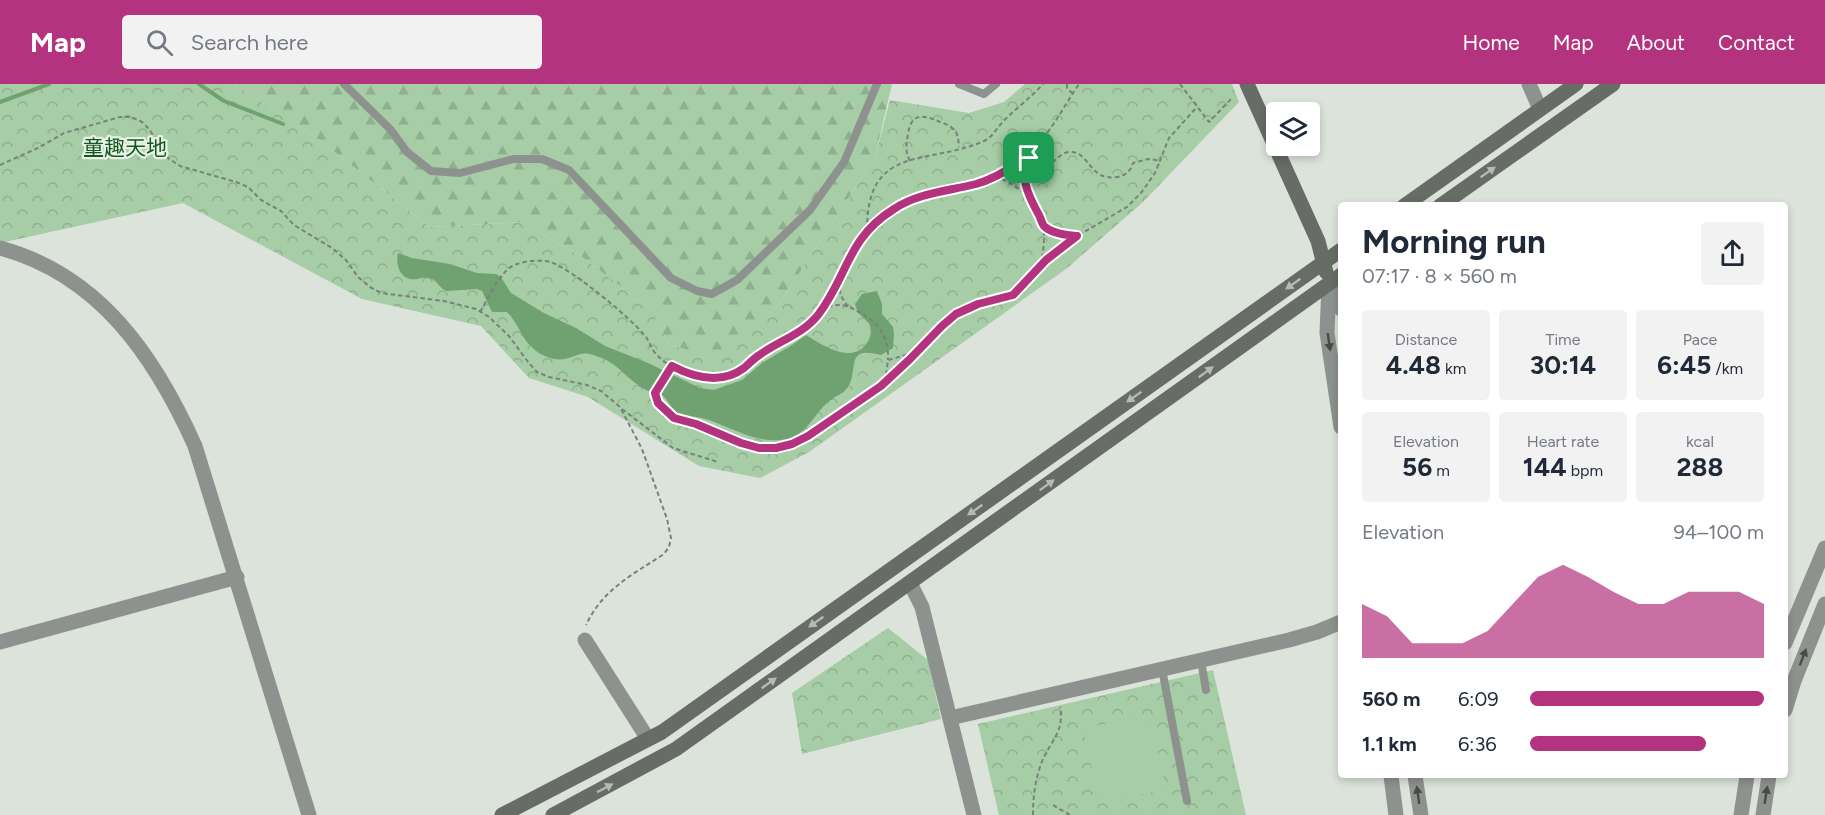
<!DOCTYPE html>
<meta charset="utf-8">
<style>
:root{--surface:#fff;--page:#f2f2f3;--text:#1f2937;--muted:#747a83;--accent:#b4337e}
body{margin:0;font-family:Figtree,"Noto Sans SC",sans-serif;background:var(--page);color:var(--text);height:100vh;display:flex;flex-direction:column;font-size:22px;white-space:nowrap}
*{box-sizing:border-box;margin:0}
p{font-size:20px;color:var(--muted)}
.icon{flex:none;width:33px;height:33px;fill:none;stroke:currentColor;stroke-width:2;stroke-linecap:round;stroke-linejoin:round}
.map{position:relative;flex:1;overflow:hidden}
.drawer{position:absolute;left:1338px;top:118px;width:450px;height:576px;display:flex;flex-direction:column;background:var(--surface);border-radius:6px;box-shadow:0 3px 9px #0003}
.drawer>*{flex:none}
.buttons{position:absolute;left:1266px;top:18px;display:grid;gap:12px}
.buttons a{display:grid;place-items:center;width:54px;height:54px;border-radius:6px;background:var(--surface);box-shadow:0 3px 9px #0003;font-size:30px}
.pin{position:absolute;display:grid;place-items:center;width:51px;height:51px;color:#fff;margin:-26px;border-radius:12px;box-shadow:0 3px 9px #0006}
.round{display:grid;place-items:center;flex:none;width:63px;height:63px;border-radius:6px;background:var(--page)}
.summary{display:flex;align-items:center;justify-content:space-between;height:102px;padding:0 24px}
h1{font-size:33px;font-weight:700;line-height:45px}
.metrics{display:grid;grid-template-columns:repeat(3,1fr);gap:9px;height:102px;padding:6px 24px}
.metrics div{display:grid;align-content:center;border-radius:6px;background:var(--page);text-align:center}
.metrics b{font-size:26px;font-weight:700}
.metrics small{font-size:16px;font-weight:400}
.metrics p{font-size:16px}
.chart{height:168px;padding:12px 24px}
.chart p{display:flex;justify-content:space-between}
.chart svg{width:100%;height:108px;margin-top:6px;fill:var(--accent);opacity:.7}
ul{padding:0 24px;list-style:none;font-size:20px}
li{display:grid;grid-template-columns:96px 72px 1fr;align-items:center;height:45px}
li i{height:15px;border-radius:8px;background:var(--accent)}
header{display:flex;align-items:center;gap:36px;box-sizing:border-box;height:84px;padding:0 30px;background:var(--accent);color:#fff}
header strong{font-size:28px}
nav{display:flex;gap:33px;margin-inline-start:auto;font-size:21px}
.search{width:420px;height:54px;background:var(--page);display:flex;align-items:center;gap:15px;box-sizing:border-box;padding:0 21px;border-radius:6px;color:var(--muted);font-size:22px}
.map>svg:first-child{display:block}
</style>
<header>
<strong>Map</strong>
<div class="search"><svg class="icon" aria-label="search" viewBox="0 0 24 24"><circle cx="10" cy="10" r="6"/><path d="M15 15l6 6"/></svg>Search here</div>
<nav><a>Home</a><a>Map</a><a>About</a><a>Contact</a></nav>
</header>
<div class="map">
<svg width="1825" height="731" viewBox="0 0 1825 731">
<defs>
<pattern id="forest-firs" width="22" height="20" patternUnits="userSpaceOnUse" patternTransform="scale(1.5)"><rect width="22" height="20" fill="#a6cda6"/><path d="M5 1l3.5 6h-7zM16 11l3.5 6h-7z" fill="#8fb08f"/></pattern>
<pattern id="park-crowns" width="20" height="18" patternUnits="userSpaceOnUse" patternTransform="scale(1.5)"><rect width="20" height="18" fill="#a6cda6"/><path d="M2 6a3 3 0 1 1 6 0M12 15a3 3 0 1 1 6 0" fill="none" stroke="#8fb08f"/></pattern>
</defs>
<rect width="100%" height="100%" fill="#dbe3da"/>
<path fill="url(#forest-firs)" d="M234,0H892L875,73L780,219L716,276L669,260L649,224L582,173L522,138L430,143L314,52Z"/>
<g fill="url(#park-crowns)">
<path d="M0,0H234L314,52L430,143L522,138L582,173L649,224L669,260L716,275L780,219L875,73L890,16L969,29L1004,18L1025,0H1232L1239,18L1143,118L1066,185L809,368L760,394L699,382L588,313L529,294L481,242L362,215L183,119L0,159Z"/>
<path d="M888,544L928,576L941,635L802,670L792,609Z"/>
<path d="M1213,586L1246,731H999L978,640Z"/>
</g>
<path fill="#a6cda6" d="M1149,630L1166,705L1100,720L1083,645Z"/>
<path fill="#70a271" d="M398,169L412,174L450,180L477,189L496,190L501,193L511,209L544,229L576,244L605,262L648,279L700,304L714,306L742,296L762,279L792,261L806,251C821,260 851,281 866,260C870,255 872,249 870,242C868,234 859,235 855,220L862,210L877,207L882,220V230L893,243L894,249L893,264L881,271C845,261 858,285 849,301C845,309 839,310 832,315C817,325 809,347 793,353C764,364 735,345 709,336C701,333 684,332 678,329C672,327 669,317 663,312C658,308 652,308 646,306C630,298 619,281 602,274C598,273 593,270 589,270C575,267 567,282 545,272C521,261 522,243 507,228H492L482,207L477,205L447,207C440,205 438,198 432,195C426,193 423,194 417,195C401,198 395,181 398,169Z"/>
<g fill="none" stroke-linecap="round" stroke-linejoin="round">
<g stroke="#70a271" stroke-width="4">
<path d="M199,0L224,17L283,40"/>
<path d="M0,18L49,0"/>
</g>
<g stroke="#7a807a" stroke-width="2" stroke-dasharray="4.5 3" stroke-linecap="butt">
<path d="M1067,0V4L1073,10"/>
<path d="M1180,0L1209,38L1232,14"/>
<path d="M1035,65L1045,77H1054C1059,73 1063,68 1070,68C1091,68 1088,97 1117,93C1126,92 1131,86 1133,79L1148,75L1156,76L1159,81"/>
<path d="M1031,70C1012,102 1035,113 1042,139C1046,152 1043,168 1041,181"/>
<path d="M910,77C905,67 906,61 908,50C911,30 921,30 938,37C943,39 950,41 954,46C959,51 958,57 959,63"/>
<path d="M0,81L38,64L64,49L120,33H131L142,38L149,45L168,74L180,82L236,98L248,103L261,116L281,127L294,141L332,164L346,176L358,193L370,203L381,209L444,217L476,225L489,233L509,252L528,278L537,288L549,293L587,301L601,307L620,323L642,365L667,435L671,454L669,463L664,470C632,491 603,505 586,541"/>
<path d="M995,92L1010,99L1026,110"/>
<path d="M1043,142L1063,151L1077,152"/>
<path d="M867,146C867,59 927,82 984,57C991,54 995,47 1000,41C1013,26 1030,15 1043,0"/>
<path d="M838,198L841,212L848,223"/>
<path d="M821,226C827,224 833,221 839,221C846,221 852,224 857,227C878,237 889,253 888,276"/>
<path d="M480,228C488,215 496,197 507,186C515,177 539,175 550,178C571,184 632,235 646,253C650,259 652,267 658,272C672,286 696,296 715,295C736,293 746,280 762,269C777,259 796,254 809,241C837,214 841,172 868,145C878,135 891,125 904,118C913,114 925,113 935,110C963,103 991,98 1015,81C1044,62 1060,28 1079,0"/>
<path d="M671,282L655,309L658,319L674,334L697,340L741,359L759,364H776L808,352L881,302L910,275L942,241L956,230L978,220L1013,211L1046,175L1077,152L1127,123L1141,109L1155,89L1169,54L1197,23"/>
<path d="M885,298L888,276L916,268"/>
<path d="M622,325L673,364L718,378"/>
<path d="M1053,721L1070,731"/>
<path d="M1033,731C1033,713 1035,697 1041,680C1049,658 1065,649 1060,623"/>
</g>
<g stroke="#8e928e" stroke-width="8">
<path d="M344,0L390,45L407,68L431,87L460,89L513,75H542L569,86L671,194L697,207L712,210L737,196L810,126L844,78L877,0"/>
<path d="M959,0L984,10L996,0"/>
<path d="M1201,576L1206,606"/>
<path d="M1162,585L1187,717"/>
</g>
<g stroke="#8e928e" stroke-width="15">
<path d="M910,499L922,523L974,731"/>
<path d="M585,556L648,655"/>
<path d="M0,558L237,493"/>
<path d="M950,634L1289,556L1317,548L1341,538"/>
</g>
<g stroke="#8e928e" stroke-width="15">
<path d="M1529,0L1540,25"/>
<path d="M0,164C100,191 155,273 195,362L309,731"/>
<path d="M1329,200L1327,249L1341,343"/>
<path d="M1330,203L1341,225"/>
<path d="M1785,559L1825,464"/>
<path d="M1785,626L1794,597L1825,520"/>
<path d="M1391,692L1396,731"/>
<path d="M1415,692L1421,731"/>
<path d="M1741,731L1747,692"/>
<path d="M1763,731L1769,692"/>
</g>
<g stroke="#676c67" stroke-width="15">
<path d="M1247,0L1318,157L1326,188"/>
<path d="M1404,122L1576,0"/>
<path d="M1440,122L1613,0"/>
<path d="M502,731L662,648L1341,166"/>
<path d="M553,731L676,665L1341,191"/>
</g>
</g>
<defs><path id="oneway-solid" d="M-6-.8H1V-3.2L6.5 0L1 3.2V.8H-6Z" transform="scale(1.5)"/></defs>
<g fill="#b4bbb4">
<use href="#oneway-solid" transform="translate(1488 88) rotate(-35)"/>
<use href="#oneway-solid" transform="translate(1293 200) rotate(145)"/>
<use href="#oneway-solid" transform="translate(1206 288) rotate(-36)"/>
<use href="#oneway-solid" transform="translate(1134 313) rotate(145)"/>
<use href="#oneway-solid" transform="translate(1047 401) rotate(-36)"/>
<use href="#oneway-solid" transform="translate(975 426) rotate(145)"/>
<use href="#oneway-solid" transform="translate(816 538) rotate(145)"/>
<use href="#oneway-solid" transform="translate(769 599) rotate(-35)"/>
<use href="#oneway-solid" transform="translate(605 704) rotate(-28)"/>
</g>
<g fill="#484c48">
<use href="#oneway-solid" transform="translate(1329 258) rotate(82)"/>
<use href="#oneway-solid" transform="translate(1803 573) rotate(-69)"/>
<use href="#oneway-solid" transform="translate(1418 711) rotate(-98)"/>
<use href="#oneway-solid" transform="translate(1766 711) rotate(-81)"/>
</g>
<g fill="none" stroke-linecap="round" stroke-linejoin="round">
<g stroke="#fff" stroke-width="12">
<path id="route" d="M1032,69C1018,93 1027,109 1039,131C1041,135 1042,141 1045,143C1054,150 1066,151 1077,152L1046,176L1013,211L978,220L956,230L942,242L910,275L881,302L808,352L792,360L776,364H759L741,359L696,340L674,334L658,319L655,309L672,282C695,294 721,301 744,284C749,280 753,275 758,272C778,257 802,251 818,231C848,192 847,154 894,125C917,109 949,107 976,100C997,94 1015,82 1032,69Z"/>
</g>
<use href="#route" stroke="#b4337e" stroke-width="8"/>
</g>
<g text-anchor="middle" stroke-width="4.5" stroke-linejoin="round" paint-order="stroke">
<g font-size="21" fill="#125b1c" stroke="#e8f0e8">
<text x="125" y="71">童趣天地</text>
</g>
</g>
</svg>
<div class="buttons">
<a><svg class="icon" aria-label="layers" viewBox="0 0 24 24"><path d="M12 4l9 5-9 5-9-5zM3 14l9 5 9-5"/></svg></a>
</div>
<div class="pin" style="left:1029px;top:74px;background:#1e9e55"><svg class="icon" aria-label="arrive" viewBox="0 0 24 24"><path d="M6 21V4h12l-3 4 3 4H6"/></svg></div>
<section class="drawer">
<div class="summary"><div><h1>Morning run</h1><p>07:17 · 8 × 560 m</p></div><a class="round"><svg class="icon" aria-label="share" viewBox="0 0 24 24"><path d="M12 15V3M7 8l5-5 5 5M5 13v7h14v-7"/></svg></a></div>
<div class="metrics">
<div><p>Distance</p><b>4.48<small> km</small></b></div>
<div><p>Time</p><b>30:14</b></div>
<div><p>Pace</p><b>6:45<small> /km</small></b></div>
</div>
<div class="metrics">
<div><p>Elevation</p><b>56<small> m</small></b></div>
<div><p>Heart rate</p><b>144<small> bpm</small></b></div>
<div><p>kcal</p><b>288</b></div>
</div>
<div class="chart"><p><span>Elevation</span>94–100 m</p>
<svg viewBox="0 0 160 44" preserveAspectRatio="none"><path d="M0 44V22L10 27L20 38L30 38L40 38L50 33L60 22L70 11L80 6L90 11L100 17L110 22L120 22L130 17L140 17L150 17L160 22V44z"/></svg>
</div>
<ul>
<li><b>560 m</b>6:09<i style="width:100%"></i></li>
<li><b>1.1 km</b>6:36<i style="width:75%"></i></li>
</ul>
</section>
</div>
